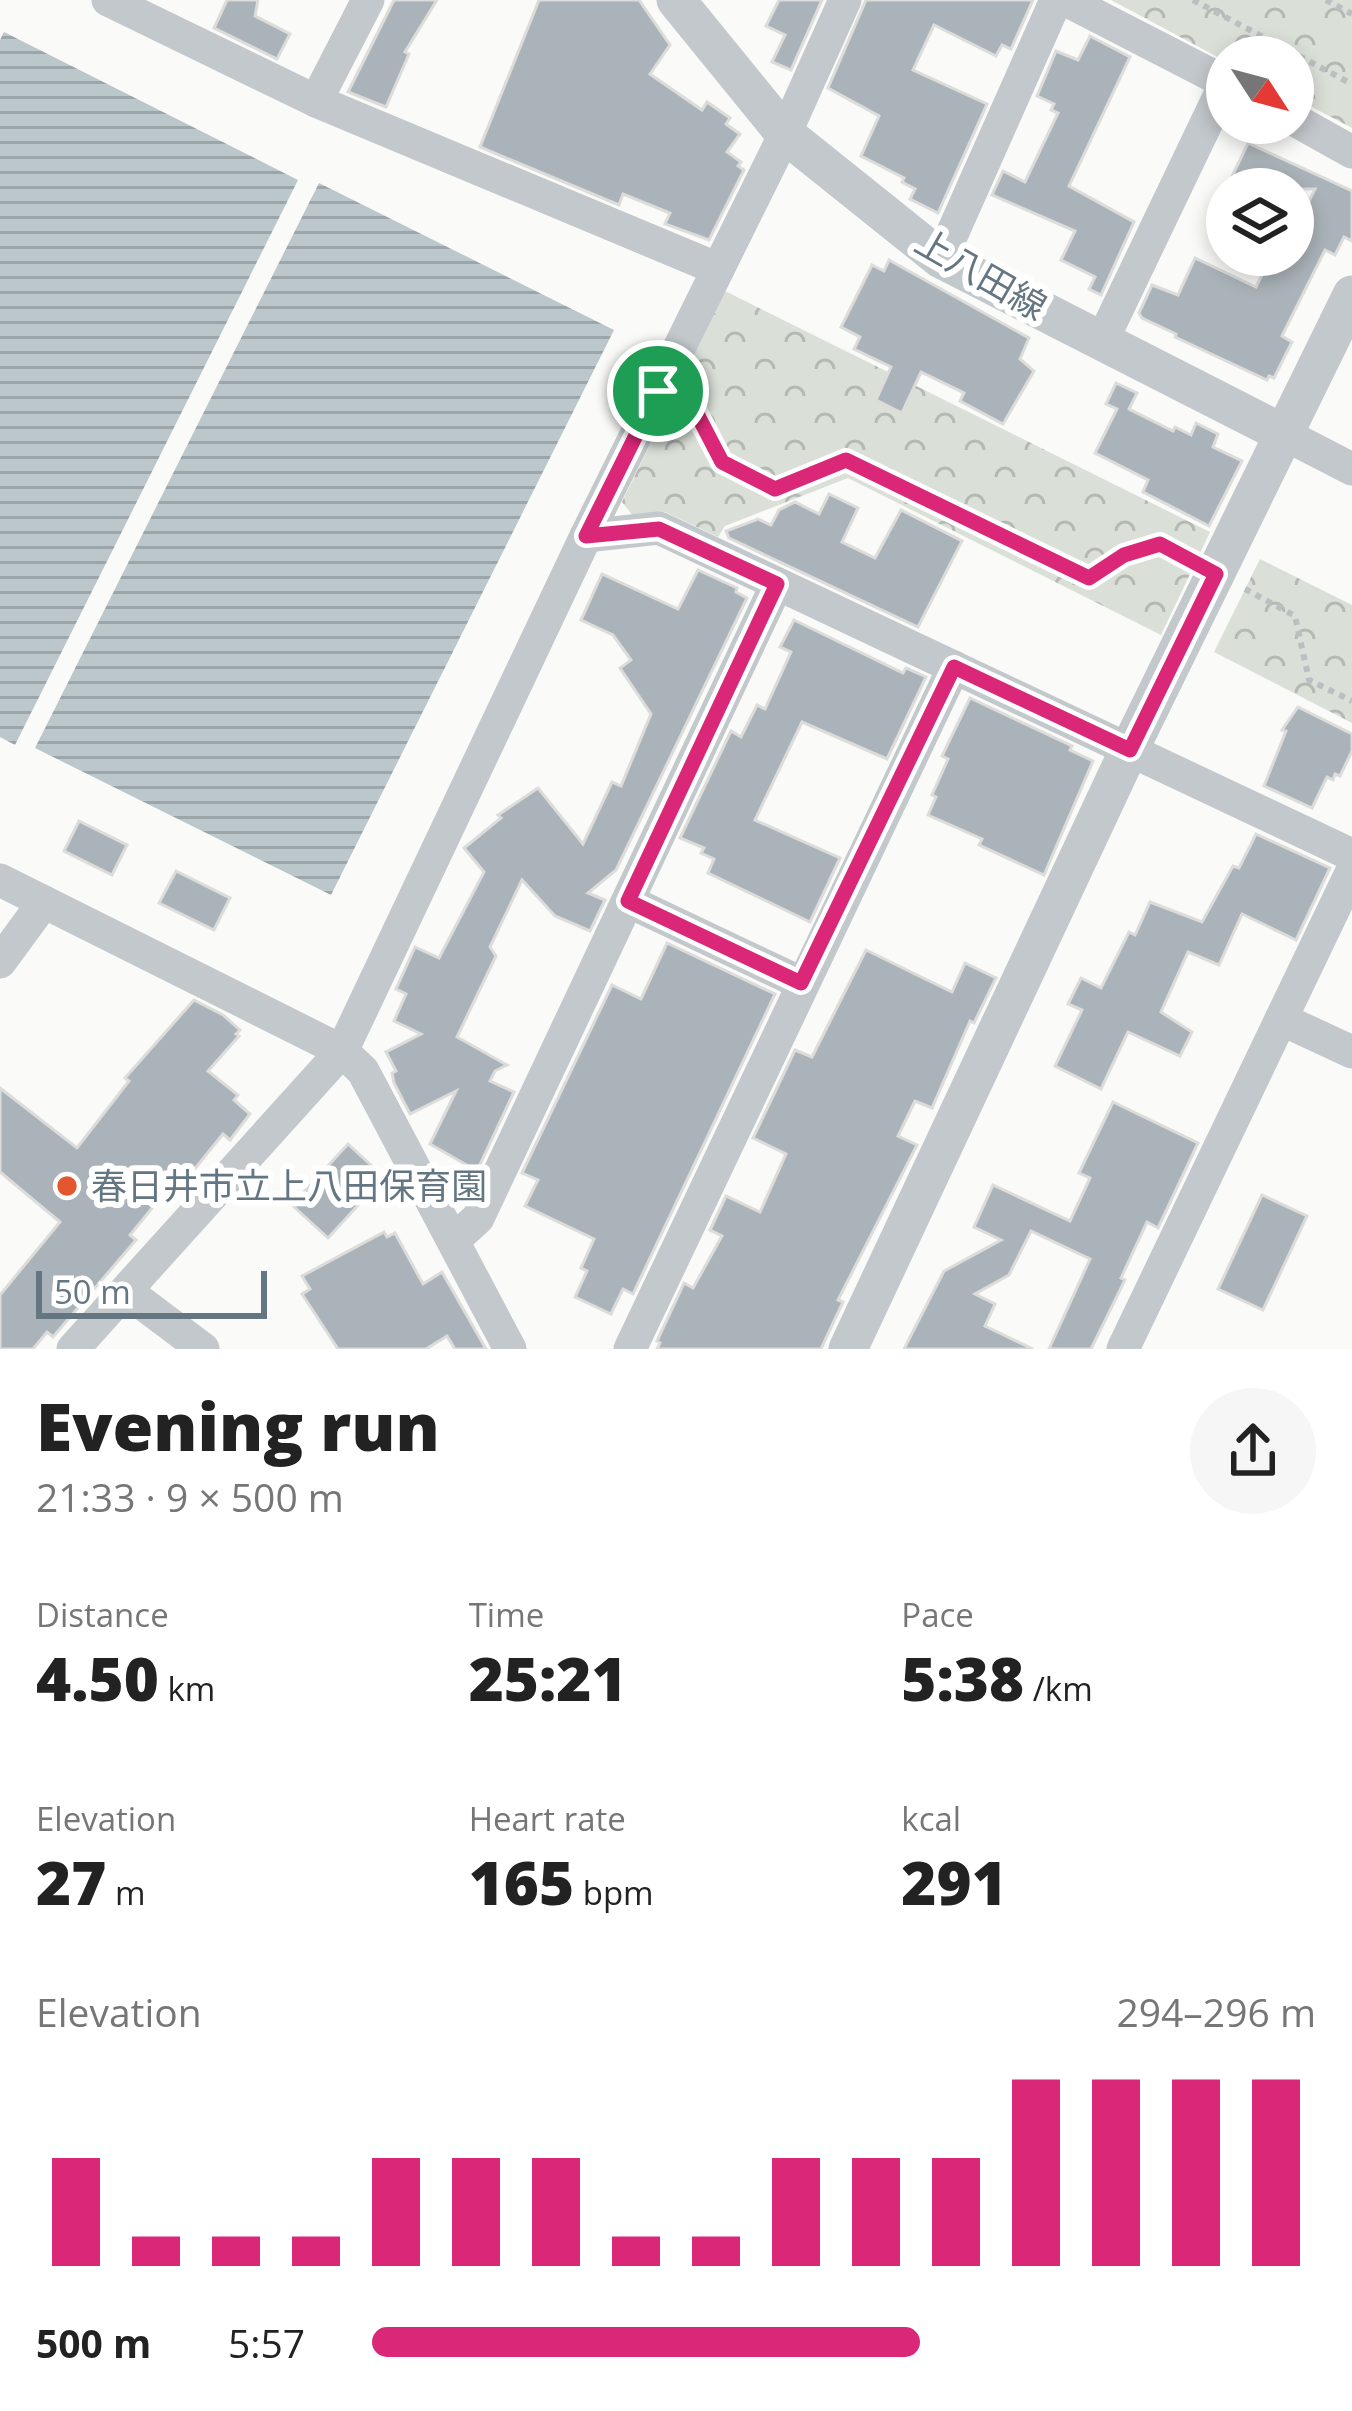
<!DOCTYPE html>
<meta charset="utf-8">
<style>
:root{--surface:#fff;--page:#f6f6f6;--text:#222;--muted:#767676;--accent:#db2777}
body{margin:0;font-family:"Open Sans","Noto Sans JP",sans-serif;background:var(--page);color:var(--text);height:100vh;display:flex;flex-direction:column;font-size:45px;white-space:nowrap}
*{box-sizing:border-box;margin:0}
p{font-size:39px;color:var(--muted)}
.icon{flex:none;width:66px;height:66px;fill:none;stroke:currentColor;stroke-width:2;stroke-linecap:round;stroke-linejoin:round}
.map{position:relative;height:1349px;overflow:hidden}
.details{display:flex;flex-direction:column;background:var(--surface);flex:1}
.details>*{flex:none}
.needle{width:78px;rotate:126deg}
.fabs{position:absolute;left:1206px;top:36px;display:grid;gap:24px}
.fabs a{display:grid;place-items:center;width:108px;height:108px;border-radius:50%;background:var(--surface);box-shadow:0 6px 18px #0003;font-size:60px}
.scale{position:absolute;left:36px;bottom:30px;width:231px;box-sizing:border-box;padding-left:12px;border:6px solid #657683;border-top:0;font-size:33px;line-height:42px;white-space:nowrap;color:#657683;-webkit-text-stroke:9px #fff;paint-order:stroke}
.pin{position:absolute;display:grid;place-items:center;width:102px;height:102px;color:#fff;margin:-51px;border:6px solid #fff;border-radius:50%;box-shadow:0 3px 12px #0007}
.round{display:grid;place-items:center;flex:none;width:126px;height:126px;border-radius:63px;background:var(--page)}
.summary{display:flex;align-items:center;justify-content:space-between;height:204px;padding:0 36px}
h1{font-size:66px;font-weight:800;line-height:90px}
.stats{display:grid;grid-template-columns:repeat(3,1fr);gap:18px;height:204px;padding:12px 36px}
.stats div{display:grid;align-content:center}
.stats b{font-size:60px;font-weight:800}
.stats small{font-size:33px;font-weight:400}
.stats p{font-size:33px}
.chart{height:336px;padding:24px 36px}
.chart p{display:flex;justify-content:space-between}
.chart svg{width:100%;height:216px;margin-top:12px;stroke:var(--accent);stroke-width:6}
ul{padding:0 36px;list-style:none;font-size:39px}
li{display:grid;grid-template-columns:192px 144px 1fr;align-items:center;height:90px}
li i{height:30px;border-radius:15px;background:var(--accent)}
.map>svg:first-child{display:block}
</style>
<div class="map">
<svg width="1352" height="1349" viewBox="0 0 1352 1349">
<defs>
<pattern id="park-crowns" width="20" height="18" patternUnits="userSpaceOnUse" patternTransform="scale(3)"><rect width="20" height="18" fill="#dadfd7"/><path d="M2 6a3 3 0 1 1 6 0M12 15a3 3 0 1 1 6 0" fill="none" stroke="#b4b9b4"/></pattern>
<pattern id="water-rules" width="6" height="5" patternUnits="userSpaceOnUse" patternTransform="scale(3)"><rect width="6" height="5" fill="#bbc7cb"/><path d="M0 2.5h6" fill="none" stroke="#9ca6aa"/></pattern>
</defs>
<rect width="100%" height="100%" fill="#fafaf8"/>
<g fill="url(#park-crowns)">
<path d="M1111,0H1352V128L1293,97V57H1227V62Z"/>
<path d="M725,291L1210,532L1161,635L848,478L725,526L718,537L665,512L637,521L622,502Z"/>
<path d="M1260,559L1352,605V723L1214,652Z"/>
</g>
<g fill="url(#water-rules)">
<path d="M4,32L298,180L15,745L0,737V40Z"/>
<path d="M319,183L614,330L331,895L35,748Z"/>
</g>
<g fill="#aab3b9" stroke="#dcdcda" stroke-width="3">
<path d="M227,0H258L255,16L290,34L277,59L214,28Z"/>
<path d="M394,0H437L405,52L409,54L386,107L348,92Z"/>
<path d="M539,0H639L670,45L650,74L702,110L707,102L730,118L726,124L740,134L727,152L741,162L738,166L744,170L709,240L665,224L670,213L623,194L619,205L480,147Z"/>
<path d="M779,0H822L791,70L772,62L785,35L766,26Z"/>
<path d="M866,0H1033L1011,49L1002,45L996,56L934,25L913,70L987,104L938,213L910,199L915,189L902,182L904,178L861,156L879,116L828,88Z"/>
<path d="M1090,36L1130,57L1069,186L1134,222L1101,295L1089,289L1095,277L1061,260L1075,231L992,195L1003,171L1025,182L1058,113L1051,110L1054,104L1037,96L1056,51L1078,60Z"/>
<path d="M1248,143L1352,191V241L1344,237L1335,255L1325,250L1282,336L1292,342L1274,378L1269,376L1267,380L1175,337L1176,334L1142,318L1139,313L1152,285L1178,295L1195,258L1256,287L1272,255H1293V234L1315,189H1226Z"/>
<path d="M889,260L1029,338L1020,359L1034,371L1003,424L960,401L964,393L921,372L902,413L876,400L891,367L854,349L860,337L841,327L872,265L884,271Z"/>
<path d="M1116,383L1137,393L1129,409L1173,431L1175,427L1191,435L1196,423L1218,434L1213,447L1242,461L1209,526L1143,492L1148,480L1095,453L1117,409L1106,404Z"/>
<path d="M829,494L858,508L842,542L875,558L901,510L962,541L918,627L729,538L726,531L758,519L771,525L779,510L795,502L819,514Z"/>
<path d="M698,570L737,588L736,592L747,598L616,870L588,893L605,900L590,931L555,916L522,880L490,947L496,956L457,1037L507,1065L495,1071L490,1081L514,1092L477,1171L430,1144L456,1091L410,1114L394,1083L392,1073L396,1071L386,1052L421,1034L394,1021L406,994L396,989L415,947L439,958L484,872L464,848L501,818L498,815L538,788L583,844L612,782L621,786L651,714L620,668L631,660L613,635L581,620L602,574L678,609Z"/>
<path d="M794,620L903,673L906,668L926,677L887,759L802,722L755,820L840,858L810,922L708,873L714,859L701,853L704,848L680,838L731,731L741,737L757,705L765,709L791,652L780,647Z"/>
<path d="M970,698L1072,746L1070,750L1093,761L1044,875L979,845L982,839L928,815L936,797L932,795L948,759L942,756Z"/>
<path d="M1298,707L1352,734V751L1340,776L1335,774L1333,780L1327,777L1312,808L1264,786L1286,731L1282,730Z"/>
<path d="M79,821L127,845L112,875L64,851Z"/>
<path d="M1256,834L1330,868L1296,940L1242,914L1219,965L1188,952L1161,1012L1192,1032L1180,1056L1128,1032L1101,1089L1055,1066L1082,1010L1068,1004L1081,978L1101,988L1129,932L1135,935L1150,902L1202,922L1233,866L1239,868Z"/>
<path d="M176,871L230,898L214,930L159,903Z"/>
<path d="M667,943L775,994L633,1294L623,1289L611,1314L575,1297L587,1271L581,1268L594,1239L525,1206L538,1180L522,1173L612,985L641,999Z"/>
<path d="M866,950L952,992L965,963L996,978L974,1023L970,1021L932,1108L915,1101L898,1136L917,1145L838,1300L843,1302L821,1349H657L660,1343L657,1341L684,1283L693,1288L722,1236L710,1230L726,1196L760,1212L786,1154L753,1138L795,1050L812,1057Z"/>
<path d="M194,1000L223,1015L240,1030L236,1034L239,1036L208,1071L238,1095L234,1100L250,1114L230,1140L223,1134L172,1197L166,1191L130,1235L136,1240L53,1337L47,1332L33,1349H0V1295L60,1222L0,1172V1088L77,1148L129,1081L125,1078Z"/>
<path d="M1113,1102L1198,1143L1158,1228L1147,1222L1121,1278L1125,1280L1091,1349H1049L1090,1259L1031,1231L1009,1275L975,1294L995,1304L985,1326L1033,1349H904L944,1271L1001,1240L974,1227L993,1185L1070,1221L1090,1178L1079,1173Z"/>
<path d="M348,1144L384,1177L328,1238L292,1205Z"/>
<path d="M1262,1195L1307,1216L1263,1310L1218,1289Z"/>
<path d="M384,1232L387,1237L395,1233L423,1284L442,1272L486,1349H455L447,1336L426,1349H338L302,1294L310,1289L302,1276Z"/>
</g>
<g fill="none" stroke-linecap="round" stroke-linejoin="round">
<g stroke="#bbbfc2" stroke-width="6" stroke-dasharray="6 6" stroke-linecap="butt">
<path d="M1193,0L1352,84"/>
<path d="M1326,0L1352,14"/>
<path d="M682,404L696,412L721,462L775,489L846,461L1089,578L1124,555L1160,544L1185,557"/>
<path d="M1245,589L1295,616L1309,680L1352,701"/>
</g>
<g stroke="#c3c8cc" stroke-width="33">
<path d="M108,0L316,101L718,269"/>
<path d="M1066,0L1227,83"/>
<path d="M316,101L368,0"/>
<path d="M1293,119L1352,152"/>
<path d="M941,259L1056,0"/>
<path d="M1102,341L1226,82"/>
<path d="M1284,434L1352,469"/>
<path d="M586,536L659,528L1352,855"/>
<path d="M0,880L342,1051L363,1071L510,1349"/>
<path d="M628,901L801,983"/>
<path d="M0,962L44,902"/>
<path d="M1281,1019L1352,1052"/>
<path d="M455,1239L478,1218L777,584"/>
<path d="M126,1291L203,1349"/>
<path d="M73,1349L342,1051L586,536L785,134L845,0"/>
<path d="M630,1349L954,667"/>
<path d="M1123,1349L1352,871"/>
</g>
<g stroke="#c3c8cc" stroke-width="39">
<path d="M676,0L785,134L941,259L1284,434"/>
<path d="M848,1349L1129,750L1352,295"/>
</g>
</g>
<g fill="none" stroke-linecap="round" stroke-linejoin="round">
<g stroke="#fff" stroke-width="24">
<path id="route" d="M658,391L696,412L722,462L775,489L846,460L1089,578L1124,555L1160,544L1216,574L1130,750L954,667L801,983L628,901L777,584L659,529L586,536Z"/>
</g>
<use href="#route" stroke="#db2777" stroke-width="15"/>
</g>
<circle fill="#e4572e" stroke="#fff" stroke-width="4.5" cx="67" cy="1186" r="12"/>
<g text-anchor="middle" stroke-width="12" stroke-linejoin="round" paint-order="stroke">
<g font-size="36" fill="#657683" stroke="#fff">
<text transform="translate(981 274) rotate(30)" y="13">上八田線</text>
</g>
<g font-size="36" fill="#657683" stroke="#fff" text-anchor="start">
<text x="91" y="1199">春日井市立上八田保育園</text>
</g>
</g>
</svg>
<div class="fabs">
<a><svg class="needle" viewBox="-14 -14 28 28"><path d="M0-13l5 13h-10z" fill="#e53935"/><path d="M0 13l5-13h-10z" fill="#767676"/></svg></a>
<a><svg class="icon" aria-label="layers" viewBox="0 0 24 24"><path d="M12 4l9 5-9 5-9-5zM3 14l9 5 9-5"/></svg></a>
</div>
<div class="scale">50 m</div>
<div class="pin" style="left:658px;top:391px;background:#1e9e55"><svg class="icon" aria-label="arrive" viewBox="0 0 24 24"><path d="M6 21V4h12l-3 4 3 4H6"/></svg></div>
</div>
<section class="details">
<div class="summary"><div><h1>Evening run</h1><p>21:33 · 9 × 500 m</p></div><a class="round"><svg class="icon" aria-label="share" viewBox="0 0 24 24"><path d="M12 15V3M7 8l5-5 5 5M5 13v7h14v-7"/></svg></a></div>
<div class="stats">
<div><p>Distance</p><b>4.50<small> km</small></b></div>
<div><p>Time</p><b>25:21</b></div>
<div><p>Pace</p><b>5:38<small> /km</small></b></div>
</div>
<div class="stats">
<div><p>Elevation</p><b>27<small> m</small></b></div>
<div><p>Heart rate</p><b>165<small> bpm</small></b></div>
<div><p>kcal</p><b>291</b></div>
</div>
<div class="chart"><p><span>Elevation</span>294–296 m</p>
<svg viewBox="0 0 160 44" preserveAspectRatio="none"><path d="M5 44V22M15 44V38M25 44V38M35 44V38M45 44V22M55 44V22M65 44V22M75 44V38M85 44V38M95 44V22M105 44V22M115 44V22M125 44V6M135 44V6M145 44V6M155 44V6"/></svg>
</div>
<ul>
<li><b>500 m</b>5:57<i style="width:58%"></i></li>
</ul>
</section>
